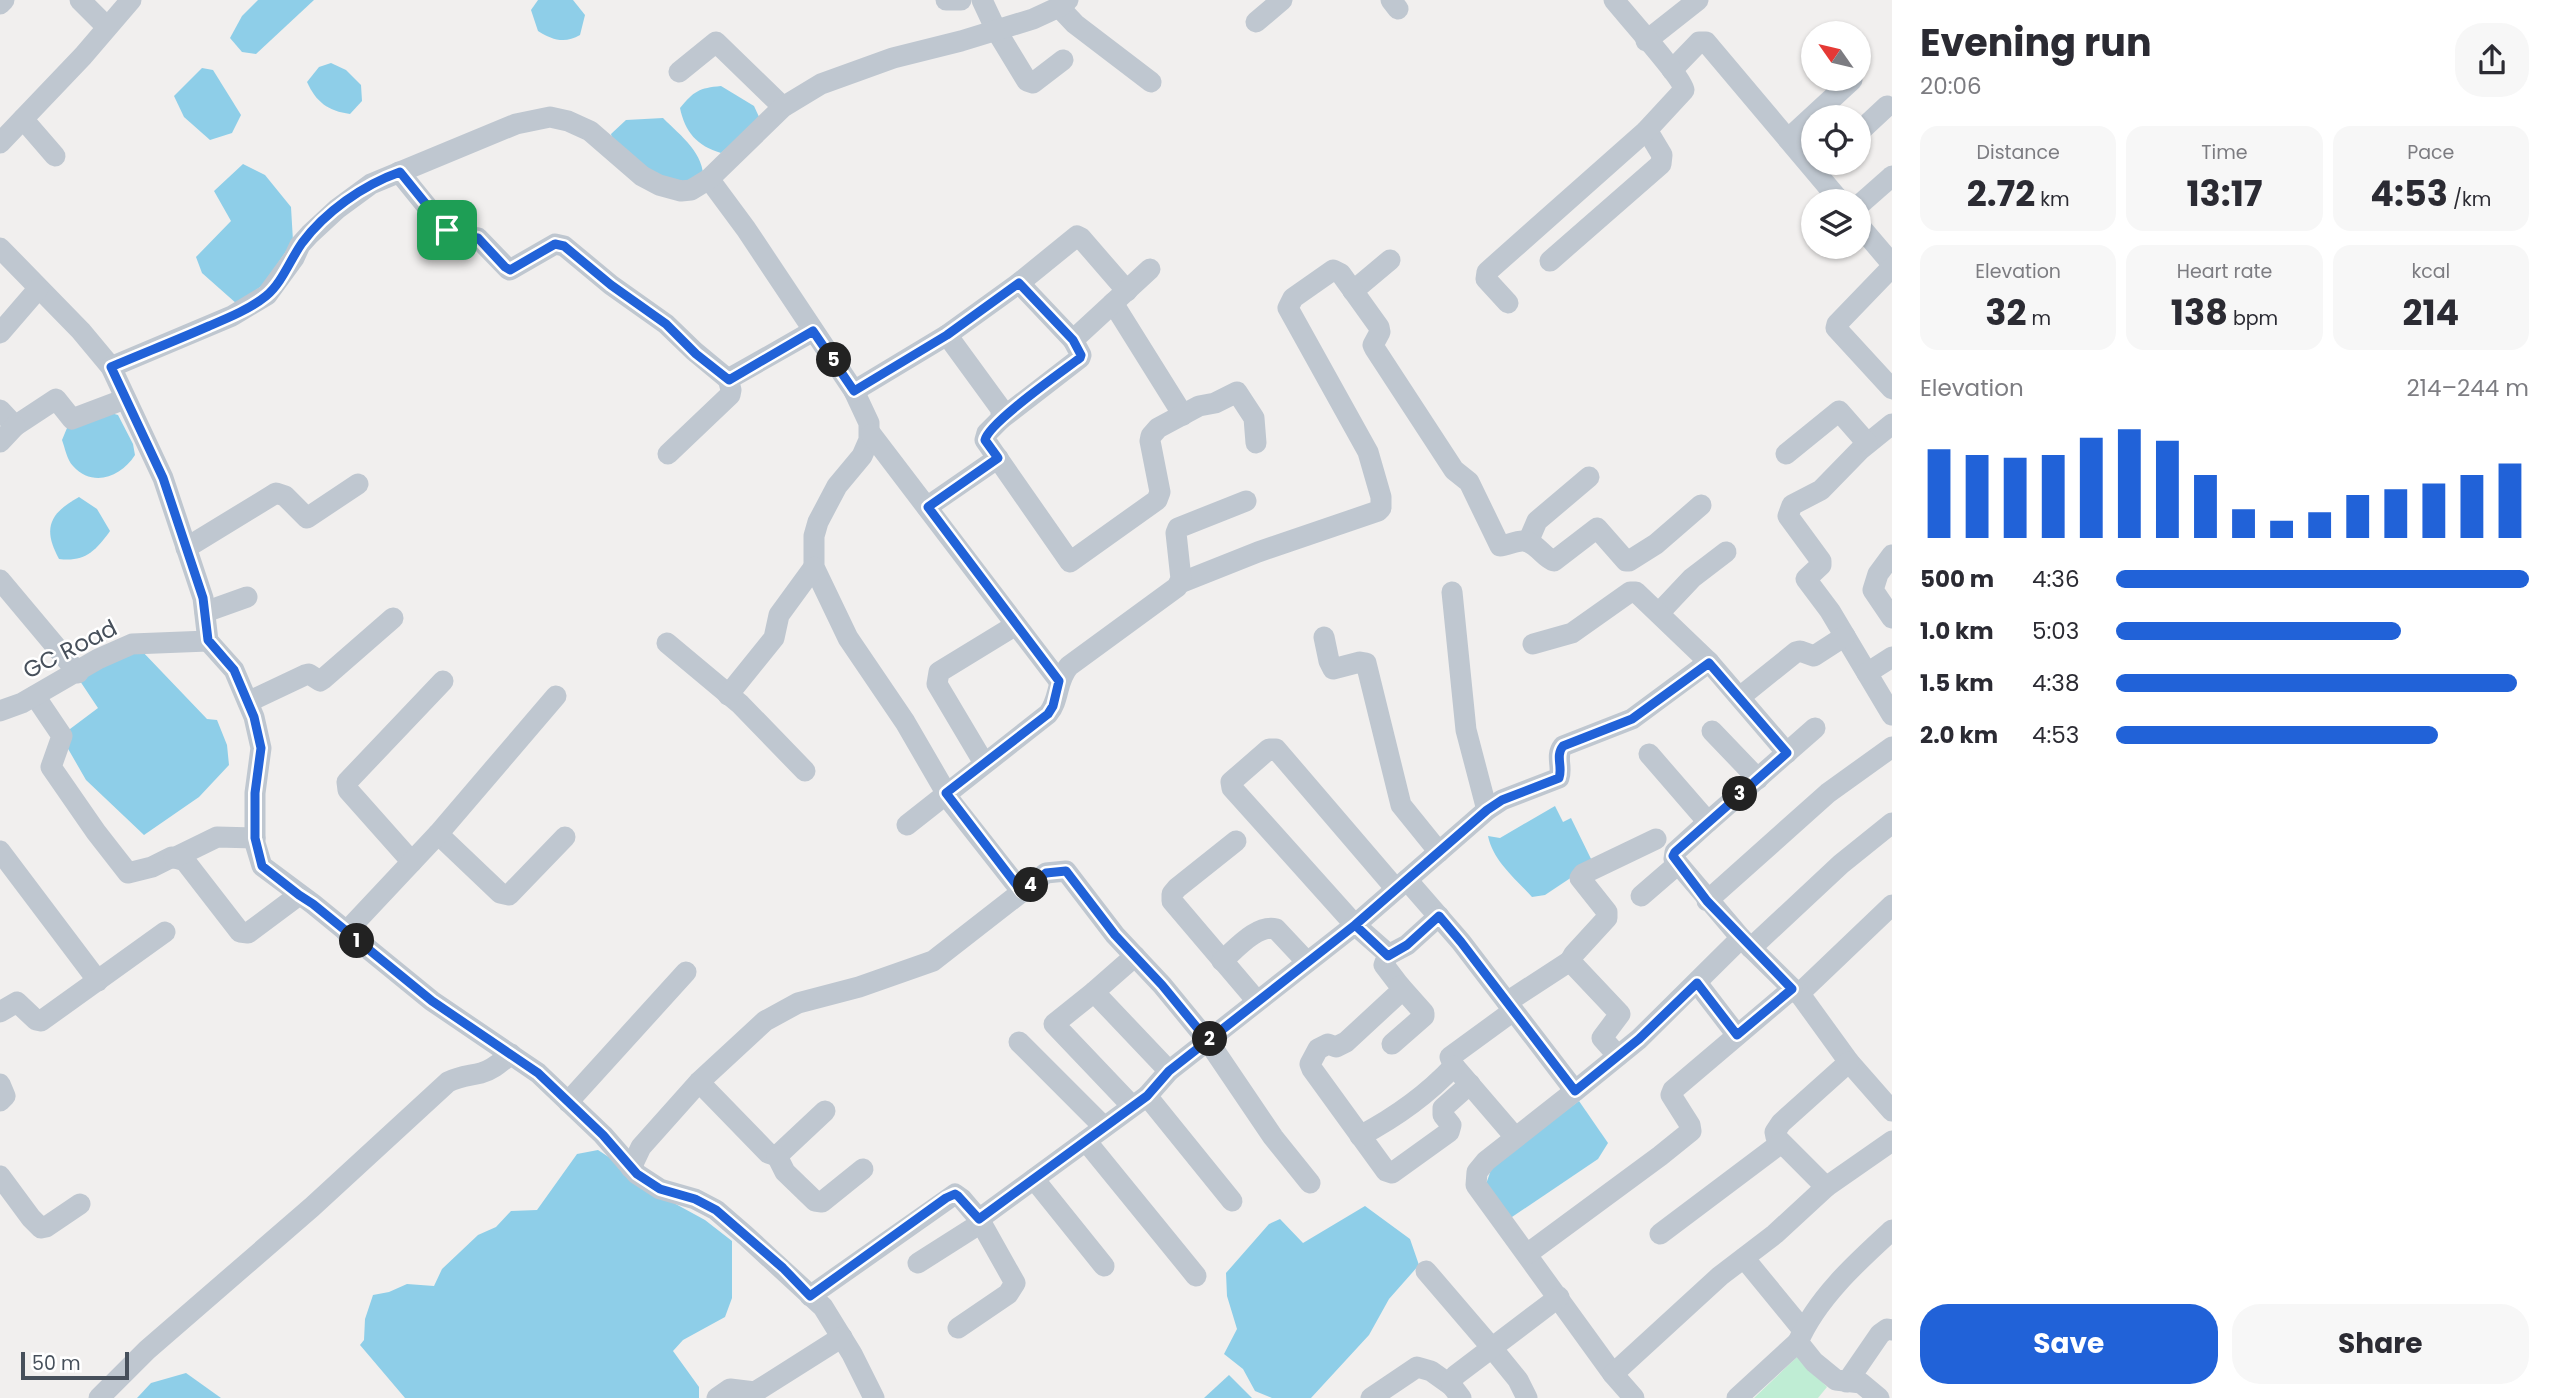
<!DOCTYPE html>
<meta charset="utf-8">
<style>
:root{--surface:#fff;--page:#f7f7f7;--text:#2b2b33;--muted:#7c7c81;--accent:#2162d8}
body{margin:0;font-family:Poppins,sans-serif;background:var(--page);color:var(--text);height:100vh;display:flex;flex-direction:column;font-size:26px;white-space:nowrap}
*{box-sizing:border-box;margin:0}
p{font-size:23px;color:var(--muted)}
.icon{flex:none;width:38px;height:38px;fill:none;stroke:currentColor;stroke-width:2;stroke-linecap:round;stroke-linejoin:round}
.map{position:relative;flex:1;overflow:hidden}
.details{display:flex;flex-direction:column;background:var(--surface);width:665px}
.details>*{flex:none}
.needle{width:46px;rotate:304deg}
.controls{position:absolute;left:1801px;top:21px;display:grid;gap:14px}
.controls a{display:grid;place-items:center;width:70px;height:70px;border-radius:50%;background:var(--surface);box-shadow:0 2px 5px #0004;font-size:35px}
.scale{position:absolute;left:21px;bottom:18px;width:108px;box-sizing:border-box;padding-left:7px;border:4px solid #47505b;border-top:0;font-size:19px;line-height:24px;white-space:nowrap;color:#47505b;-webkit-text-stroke:5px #fff;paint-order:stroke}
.pin{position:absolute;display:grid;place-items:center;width:60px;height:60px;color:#fff;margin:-30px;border-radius:14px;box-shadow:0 4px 10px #0006}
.km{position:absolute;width:35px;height:35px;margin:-18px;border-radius:50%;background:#222;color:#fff;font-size:19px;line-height:35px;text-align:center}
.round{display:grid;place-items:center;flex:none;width:74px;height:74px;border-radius:28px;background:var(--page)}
.summary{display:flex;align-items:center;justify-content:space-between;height:119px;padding:0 28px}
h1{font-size:38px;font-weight:700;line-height:52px}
.metrics{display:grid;grid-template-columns:repeat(3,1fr);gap:10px;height:119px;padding:7px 28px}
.metrics div{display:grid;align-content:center;border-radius:18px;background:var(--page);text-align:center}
.metrics b{font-size:35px;font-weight:700}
.metrics small{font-size:19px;font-weight:400}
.metrics p{font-size:19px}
.chart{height:196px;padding:14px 28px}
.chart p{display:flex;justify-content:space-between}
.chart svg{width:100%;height:126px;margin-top:7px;stroke:var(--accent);stroke-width:6}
.action{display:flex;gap:14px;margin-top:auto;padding:14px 28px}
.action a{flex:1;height:80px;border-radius:28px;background:var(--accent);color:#fff;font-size:28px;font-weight:700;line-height:80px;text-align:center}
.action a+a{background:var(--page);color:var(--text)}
ul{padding:0 28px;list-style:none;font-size:23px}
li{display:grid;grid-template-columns:112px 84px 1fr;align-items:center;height:52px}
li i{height:18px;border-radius:9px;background:var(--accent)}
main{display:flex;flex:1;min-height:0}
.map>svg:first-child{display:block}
</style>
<main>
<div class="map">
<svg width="1892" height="1398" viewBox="0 0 1892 1398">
<rect width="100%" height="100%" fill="#f1efee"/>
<path fill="#bfedd4" d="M1798,1356L1827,1387L1818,1398H1754Z"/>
<g fill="#8ecee8">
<path d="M258,0H314L256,54L242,52L230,38L242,16Z"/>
<path d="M538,0H573L585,15L580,35C565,44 552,40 538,31L531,10Z"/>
<path d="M331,63L346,70L361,85L362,101L350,114C328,111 316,102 307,82L319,67Z"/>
<path d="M202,68L213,70L241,115L232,133L210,140L184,117L174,96Z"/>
<path d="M721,86L754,106L760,119L721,153C697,146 685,132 680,108C694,91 699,88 721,86Z"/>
<path d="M663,118C681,136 705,154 703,180L684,190L616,153L611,134L626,120Z"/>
<path d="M243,164L265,175L291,207L293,241L263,285L237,304L202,273L196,257L231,221L214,191Z"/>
<path d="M104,411L118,415L133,444L135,455C121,477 93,488 73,466C67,460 65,448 62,440L67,428Z"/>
<path d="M79,497L97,509L110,531C95,552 84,562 59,559C42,528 50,513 79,497Z"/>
<path d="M140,649L207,719L217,720L227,745L229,765L199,797L144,835L86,780L63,740L70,729L98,708L80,681L86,672Z"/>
<path d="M1555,806L1563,822L1571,818L1593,863L1545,895L1532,897C1516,879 1493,861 1488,836L1500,838Z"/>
<path d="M1579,1101L1608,1143L1598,1159L1509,1219L1485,1187L1493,1164Z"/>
<path d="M598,1150L630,1171L650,1190L705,1220L732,1241V1298L725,1317L683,1340L673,1351L699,1387V1398H405L360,1345L364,1340L365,1319L373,1295L389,1292L407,1284L434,1286L442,1269L478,1235L496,1227L511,1211L537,1210L577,1154Z"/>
<path d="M1365,1206L1410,1239L1419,1265L1389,1299L1369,1335L1311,1398H1272L1255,1391L1243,1369L1224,1354L1237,1329L1227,1296L1226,1273L1269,1224L1280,1219L1303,1243Z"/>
<path d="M186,1373L221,1398H137L151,1383Z"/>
<path d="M1229,1375L1252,1398H1204Z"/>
</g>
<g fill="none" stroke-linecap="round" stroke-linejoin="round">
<g stroke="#bfc7d0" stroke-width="21">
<path d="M80,0L107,27"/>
<path d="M946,0H961"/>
<path d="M982,0L996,30L1027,81L1033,83L1063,60"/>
<path d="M1391,0L1398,9"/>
<path d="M0,4L4,0"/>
<path d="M1059,7L1075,24L1151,82"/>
<path d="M1256,22L1282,0"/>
<path d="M1646,41L1698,0"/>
<path d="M1672,70L1699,42H1706L1840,201"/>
<path d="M679,72L716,42L783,107"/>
<path d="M23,119L55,156"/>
<path d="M1858,133L1887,106"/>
<path d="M1788,139L1852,80"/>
<path d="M0,143L83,56L131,0"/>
<path d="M399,172L447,231L452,234L478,238L508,269L510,270L555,244L564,246L611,285L666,324L694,351L729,380"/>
<path d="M709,179L746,229L854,391L869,423V440L862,456L837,486L818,522L814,536V567L848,638L905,722L952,803L1022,892"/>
<path d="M1858,206L1892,176"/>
<path d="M1858,224L1892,264"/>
<path d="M0,248L81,331L111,367L163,478L203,598L208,641L234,670L254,717L261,748L255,793V843L262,866L313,904L432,1001L538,1073L603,1135L637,1174L660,1189L695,1199L716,1210L746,1236L823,1307L852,1354L874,1398"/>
<path d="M1550,261L1661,164L1662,155L1647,130"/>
<path d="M1892,267L1837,324L1836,328L1892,389"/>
<path d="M1019,283L1073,340"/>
<path d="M1353,291L1390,260"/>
<path d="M1113,303L1183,415"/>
<path d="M1508,303L1486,279L1487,272L1647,130L1684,90C1683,78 1626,15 1614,0"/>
<path d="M0,333L38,289"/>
<path d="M947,335L1001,409V419L987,433L985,440L1070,562L1157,500L1160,492L1150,441L1151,436L1158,428L1199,406L1215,403L1237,392L1254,418L1256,443"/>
<path d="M111,367L232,316L267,295L294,258L300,245L310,234L337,209L371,184L516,124L550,117L568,121L590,131L642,176L659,185L681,191L691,190L709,179L783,107L821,84L893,58L961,41L1033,19L1059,7L1068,0"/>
<path d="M854,391L947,335L1019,283L1077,236L1081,238L1127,291"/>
<path d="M0,410L15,426L56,399L72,419L125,399"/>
<path d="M1001,419L1080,358L1081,355L1073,340L1150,269"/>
<path d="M1892,424L1861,449L1821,490L1792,505L1788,516L1821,561V565L1806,579L1830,611L1892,715"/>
<path d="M871,434L1059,681"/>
<path d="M0,442L15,426"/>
<path d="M668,454L730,395L731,390L729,382L732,377L813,331"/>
<path d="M1786,454L1839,411L1867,443"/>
<path d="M927,507L998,458"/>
<path d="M1528,542L1537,521L1589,477"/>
<path d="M186,548L276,493L285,496L307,518L358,484"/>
<path d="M1892,555L1878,574L1873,590L1892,618"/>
<path d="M0,580L78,673"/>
<path d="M1180,583L1258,552L1378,511L1381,508V497L1368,452L1288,308L1293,298L1333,270L1341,274L1379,327L1380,332L1373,345L1375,349L1454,470L1469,482L1500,546C1508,546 1516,540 1524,541C1536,542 1544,558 1554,561L1597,528L1626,561H1629L1656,544L1701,505"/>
<path d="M1452,592L1466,730L1487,810"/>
<path d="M205,612L247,597"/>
<path d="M1659,613L1692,578L1726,552"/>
<path d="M1324,637L1329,661L1333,669L1360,662L1366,663L1401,805L1439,852"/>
<path d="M667,643L740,704L805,771"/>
<path d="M1533,644L1572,633L1630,592H1636L1709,662L1787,753"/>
<path d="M1867,673L1892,657"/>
<path d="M728,695L774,638L779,615L814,567"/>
<path d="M35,696L62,736L51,767L96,832L128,873L152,867L172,857L185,861L240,932L248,933L299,895"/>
<path d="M1740,697L1796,652L1800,651L1814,656L1845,636"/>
<path d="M248,702L305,675L309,674L320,681L323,679L393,618"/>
<path d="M0,711L22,703L98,659L132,644L208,641"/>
<path d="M1712,731L1758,779"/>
<path d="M1649,754L1708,822L1815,728"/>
<path d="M984,763L937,684L939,672L1016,625"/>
<path d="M1708,822L1675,852L1674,859L1741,938L1797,993L1803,990L1892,905"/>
<path d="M907,825L1048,714C1060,700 1056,680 1069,666L1177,587L1181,579L1176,533L1178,528L1246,501"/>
<path d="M438,834L500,893L509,895L565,837"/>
<path d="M1236,841L1177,888L1172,894V901L1257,1001"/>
<path d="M0,851L98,981"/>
<path d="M174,858L217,837L255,838"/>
<path d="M412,862L348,790L347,782L443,681"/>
<path d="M1407,880L1461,942L1575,1091L1639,1039L1741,938"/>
<path d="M1396,889L1276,749H1269L1231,782L1232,788L1355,925L1388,954L1384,965L1400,986L1399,993L1346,1042L1336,1047L1328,1044L1318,1049L1310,1064L1312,1069L1386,1171L1392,1173L1449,1132L1451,1125L1443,1115V1108L1470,1084"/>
<path d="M1641,896L1678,864"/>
<path d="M1707,901L1828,793L1892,747"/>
<path d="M346,932L438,834L556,696"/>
<path d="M1751,948L1841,864L1892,823"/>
<path d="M1388,955L1407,945L1439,916"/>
<path d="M1222,961C1236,949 1257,924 1276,929L1307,962"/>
<path d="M1697,983L1737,1035"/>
<path d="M1094,992L1135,956"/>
<path d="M1799,993L1849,1062L1892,1111"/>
<path d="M1507,1002L1570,961"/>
<path d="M1513,1011L1450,1057L1454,1066L1515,1137"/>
<path d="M0,1012L17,1002L36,1020L41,1021L165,932"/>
<path d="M1019,1042L1104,1127"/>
<path d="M1392,1044L1424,1016V1013L1400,986"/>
<path d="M1618,1056L1602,1038L1620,1014L1570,961L1574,954L1607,918V912L1580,878L1583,874L1656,839"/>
<path d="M699,1082L768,1153L777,1156L825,1111"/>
<path d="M0,1084L5,1096L0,1101"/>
<path d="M1575,1091L1486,1161L1477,1172L1476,1185L1613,1374L1634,1398"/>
<path d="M1147,1096L1232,1201"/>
<path d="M568,1102L686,972"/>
<path d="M1132,1106L1054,1024L1094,992L1169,1071"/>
<path d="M1360,1136C1396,1117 1426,1096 1454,1066"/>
<path d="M1086,1141L1196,1276"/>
<path d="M777,1156L785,1172L815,1201L822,1202L863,1169"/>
<path d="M631,1168L641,1147L699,1082L765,1021L798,1003L859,987L933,961L1046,873L1066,871L1115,935L1162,985L1208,1041L1273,1137L1310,1183"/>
<path d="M0,1176L31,1218L41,1228L46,1227L80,1204"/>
<path d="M1034,1179L1104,1266"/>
<path d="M1826,1187L1776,1137L1775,1132L1781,1123L1849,1062"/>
<path d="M1660,1234L1781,1143"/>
<path d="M1527,1254L1660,1156L1691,1131L1690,1125L1671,1095L1673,1090L1792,989"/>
<path d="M1744,1258L1803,1330"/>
<path d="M918,1263L981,1223"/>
<path d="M1426,1271L1492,1348L1518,1380L1527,1398"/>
<path d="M810,1296L955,1194L962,1199L979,1219L1147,1096L1169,1071L1355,925L1487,810L1502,800L1559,778C1563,767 1555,756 1563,746L1632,719L1709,662"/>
<path d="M958,1328L1008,1294L1015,1283L979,1219"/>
<path d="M1613,1374L1720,1276L1775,1234L1826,1187L1892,1141"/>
<path d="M1847,1382L1880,1334L1887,1329L1892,1330"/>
<path d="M99,1398L147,1350L312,1207L448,1082C460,1076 469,1076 481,1073C493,1070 502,1061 511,1054"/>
<path d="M717,1398L730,1389L755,1392L842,1337"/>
<path d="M1371,1398L1417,1367L1431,1371L1452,1386"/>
<path d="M1461,1398L1452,1386L1451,1381L1456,1375L1559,1297"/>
<path d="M1737,1398L1798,1342"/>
<path d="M1879,1398L1861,1383L1836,1380L1814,1362L1798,1342C1817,1298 1857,1262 1892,1230"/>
</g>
</g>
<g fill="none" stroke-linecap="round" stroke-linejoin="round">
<g stroke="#fff" stroke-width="14">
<path id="route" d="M447,230L400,172C363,185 325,212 302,243C290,260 282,283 266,296C250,309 228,318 209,326C177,340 144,353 111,367L163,478L203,598L208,640L234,670L254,717L261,748L255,793V838L262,866L299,895L313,904L432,1001L538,1073L603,1135L637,1174L660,1189L695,1199L716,1210L783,1268L810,1296L946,1198L955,1194L958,1196L979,1219L1147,1096L1169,1071L1355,925L1388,956L1407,945L1439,916L1461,942L1575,1091L1639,1039L1697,983L1737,1035L1792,989L1707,901L1673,856L1675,852L1787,753L1709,663L1632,719L1563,746C1555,756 1563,767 1559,778L1502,800L1487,810L1355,925L1208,1041L1162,985L1115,935L1066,871L1046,873L1022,892L946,793L1048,714L1053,706L1059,681L928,507L998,458L985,440C988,423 1063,371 1080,358L1081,355L1073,340L1019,283L947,335L854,391L813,331L729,380L696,354L666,324L611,285L564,246L555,244L510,270L505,267L478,238L452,234L447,230"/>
</g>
<use href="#route" stroke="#2162d8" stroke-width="9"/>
</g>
<g text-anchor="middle" stroke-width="5" stroke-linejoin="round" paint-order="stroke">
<g font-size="23" fill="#47505b" stroke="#fff">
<text transform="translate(70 649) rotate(-27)" y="8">GC Road</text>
</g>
</g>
</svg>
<div class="controls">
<a><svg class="needle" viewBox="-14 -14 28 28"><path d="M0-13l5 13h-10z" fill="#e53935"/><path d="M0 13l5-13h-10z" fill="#7c7c81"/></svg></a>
<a><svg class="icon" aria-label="locate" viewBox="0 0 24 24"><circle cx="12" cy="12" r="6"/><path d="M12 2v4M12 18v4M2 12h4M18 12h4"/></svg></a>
<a><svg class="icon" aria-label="layers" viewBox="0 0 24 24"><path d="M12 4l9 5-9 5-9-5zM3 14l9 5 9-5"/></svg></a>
</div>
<div class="scale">50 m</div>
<div class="pin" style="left:447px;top:230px;background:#1e9e55"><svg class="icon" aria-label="arrive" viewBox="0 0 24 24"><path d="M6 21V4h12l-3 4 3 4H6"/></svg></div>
<b class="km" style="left:357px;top:941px">1</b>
<b class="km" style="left:1210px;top:1039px">2</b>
<b class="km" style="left:1740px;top:794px">3</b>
<b class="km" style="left:1031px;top:885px">4</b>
<b class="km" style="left:834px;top:360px">5</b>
</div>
<section class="details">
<div class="summary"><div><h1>Evening run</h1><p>20:06</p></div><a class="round"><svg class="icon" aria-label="share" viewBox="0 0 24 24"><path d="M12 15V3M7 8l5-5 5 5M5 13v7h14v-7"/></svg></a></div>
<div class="metrics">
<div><p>Distance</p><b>2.72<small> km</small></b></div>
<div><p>Time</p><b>13:17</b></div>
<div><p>Pace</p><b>4:53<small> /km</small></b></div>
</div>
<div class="metrics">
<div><p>Elevation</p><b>32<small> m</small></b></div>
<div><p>Heart rate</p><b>138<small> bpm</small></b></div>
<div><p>kcal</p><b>214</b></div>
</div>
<div class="chart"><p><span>Elevation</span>214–244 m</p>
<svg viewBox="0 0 160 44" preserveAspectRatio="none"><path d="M5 44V13M15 44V15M25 44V16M35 44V15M45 44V9M55 44V6M65 44V10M75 44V22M85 44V34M95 44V38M105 44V35M115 44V29M125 44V27M135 44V25M145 44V22M155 44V18"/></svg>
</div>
<ul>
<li><b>500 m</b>4:36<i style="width:100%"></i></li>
<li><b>1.0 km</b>5:03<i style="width:69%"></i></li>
<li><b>1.5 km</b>4:38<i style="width:97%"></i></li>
<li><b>2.0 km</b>4:53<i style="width:78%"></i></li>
</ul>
<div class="action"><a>Save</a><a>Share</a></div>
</section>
</main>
